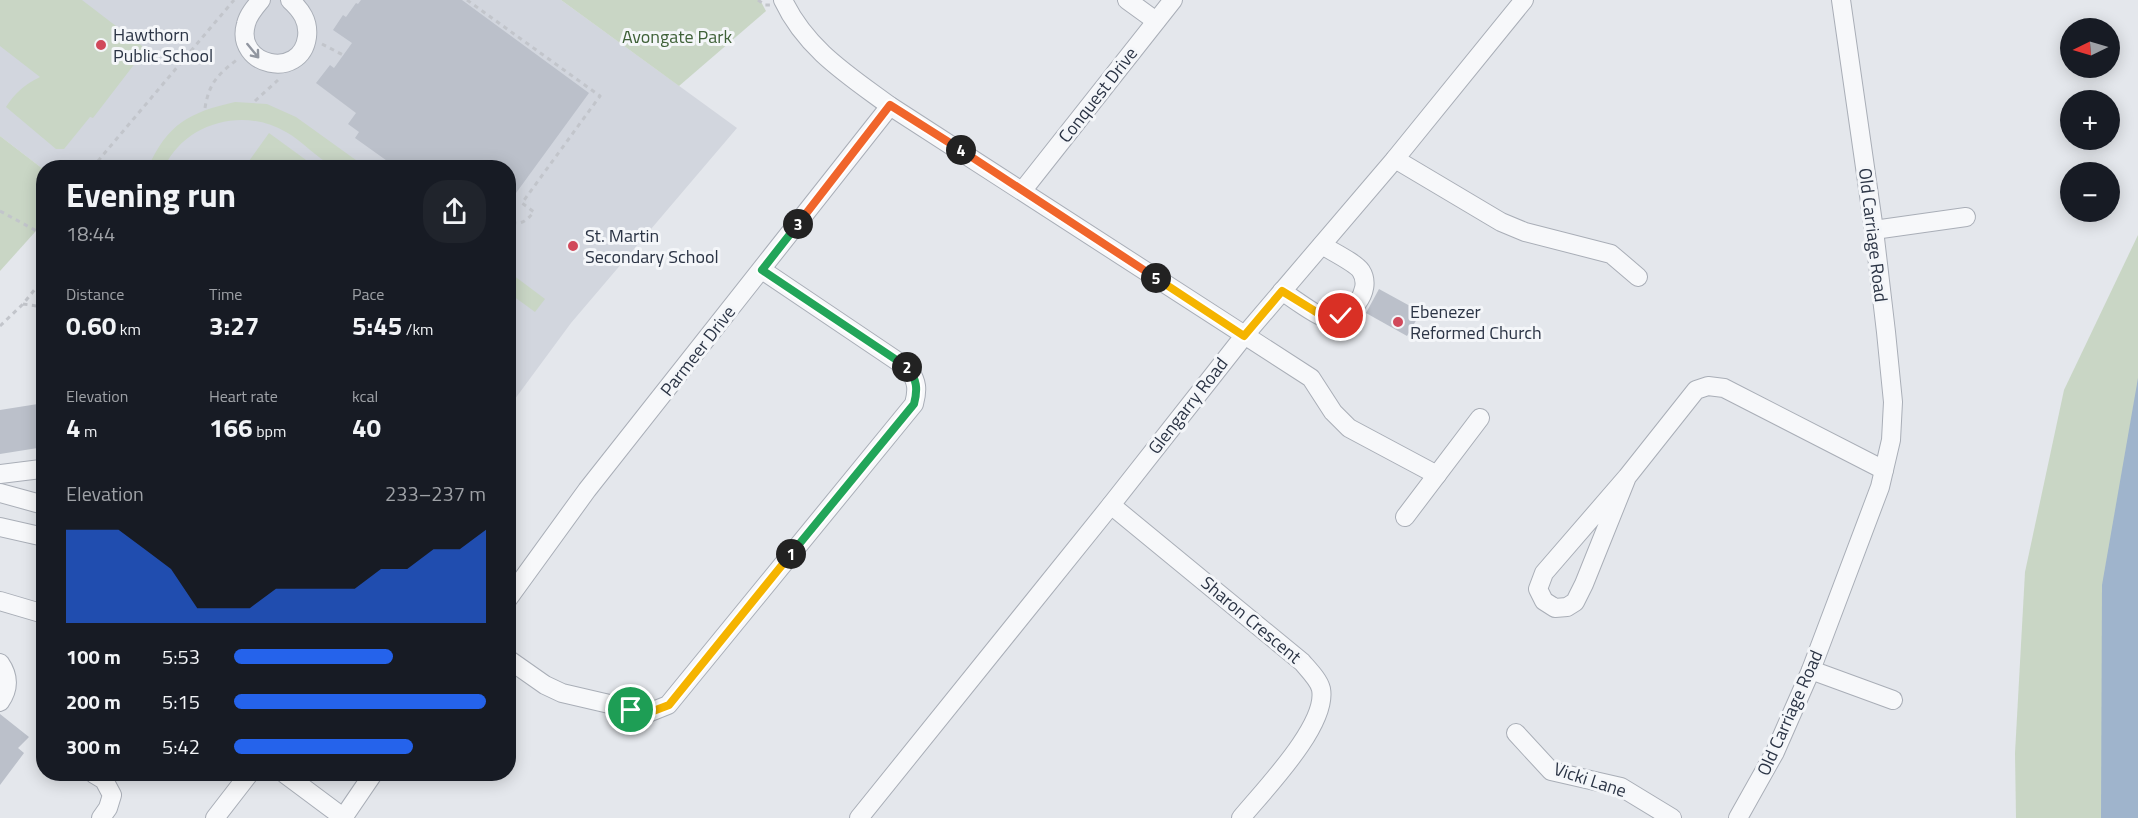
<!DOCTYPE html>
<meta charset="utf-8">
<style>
:root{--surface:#171b24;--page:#20242c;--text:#f1f3f6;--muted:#9ea1a6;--accent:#2563eb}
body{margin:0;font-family:"Titillium Web",sans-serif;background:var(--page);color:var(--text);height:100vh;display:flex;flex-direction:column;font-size:22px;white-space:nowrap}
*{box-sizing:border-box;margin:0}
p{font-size:20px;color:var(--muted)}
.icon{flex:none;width:33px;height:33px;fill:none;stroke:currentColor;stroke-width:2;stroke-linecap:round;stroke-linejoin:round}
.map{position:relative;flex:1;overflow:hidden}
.side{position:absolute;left:36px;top:160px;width:480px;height:621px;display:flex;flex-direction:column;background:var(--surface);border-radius:24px;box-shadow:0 3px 15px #0003}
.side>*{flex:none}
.needle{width:39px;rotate:265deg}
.buttons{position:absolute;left:2060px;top:18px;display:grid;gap:12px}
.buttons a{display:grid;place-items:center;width:60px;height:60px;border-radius:50%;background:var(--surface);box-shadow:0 3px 15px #0003;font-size:30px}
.pin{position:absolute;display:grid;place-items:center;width:51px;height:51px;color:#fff;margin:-26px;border:3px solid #fff;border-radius:50%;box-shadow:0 2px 6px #0007}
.km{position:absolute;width:30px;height:30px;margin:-15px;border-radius:50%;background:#222;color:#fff;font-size:16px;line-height:30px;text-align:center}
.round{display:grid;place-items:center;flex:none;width:63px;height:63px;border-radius:24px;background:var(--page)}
.headline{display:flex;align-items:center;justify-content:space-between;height:102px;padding:0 30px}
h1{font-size:33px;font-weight:700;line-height:45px}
.metrics{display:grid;grid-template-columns:repeat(3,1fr);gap:9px;height:102px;padding:6px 30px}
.metrics div{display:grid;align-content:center}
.metrics b{font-size:26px;font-weight:700}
.metrics small{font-size:16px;font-weight:400}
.metrics p{font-size:16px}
.chart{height:168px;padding:12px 30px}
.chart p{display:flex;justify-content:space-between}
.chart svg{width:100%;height:108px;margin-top:6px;fill:var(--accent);opacity:.7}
ul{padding:0 30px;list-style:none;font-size:20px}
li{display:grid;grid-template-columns:96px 72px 1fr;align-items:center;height:45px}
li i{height:15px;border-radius:8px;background:var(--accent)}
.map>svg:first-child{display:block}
</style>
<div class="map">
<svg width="2138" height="818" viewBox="0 0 2138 818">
<rect width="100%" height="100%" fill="#e4e7ec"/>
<path fill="#d2d6de" d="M0,0H561L737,128L571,323L509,407L508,168L43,169L0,136Z"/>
<g fill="#c9d6c5">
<path d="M0,0H82L146,49L93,118L90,117L64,149H56L6,107C15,93 24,85 40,77L0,46Z"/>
<path d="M561,0H760L766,11L679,86Z"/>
<path d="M235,102L267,104L296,117L367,168C357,168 343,171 335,167C317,159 303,141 286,132C244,107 185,122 164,168H148C167,124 190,112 235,102Z"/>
<path d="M269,133L317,168H244Z"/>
<path d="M0,136L43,169L44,222L0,271Z"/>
<path d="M2138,235V818H2016L2015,753L2025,572L2064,390Z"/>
<path d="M509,272L545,299L535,312L509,293Z"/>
</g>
<path fill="#9fb4cc" d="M2138,378V818H2101L2102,585Z"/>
<g fill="#bbc0ca">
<path d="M361,0H462L589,93L508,204V168H397L355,138L359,132L348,124L356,113L316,83L330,65L334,68L352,43L333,30L343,15L346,17L356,3L358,4Z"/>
<path d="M1379,289L1421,312L1407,336L1366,313Z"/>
<path d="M44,403V447L0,454V410Z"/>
<path d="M0,714L29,737L18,748L24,753L0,785Z"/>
</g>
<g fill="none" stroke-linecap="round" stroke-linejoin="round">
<g stroke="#a9aeb7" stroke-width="20">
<g id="minor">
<path d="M261,0C255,7 248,15 246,24C234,66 301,81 307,37C309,21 301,10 290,0"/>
<path d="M783,0C806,49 848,75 890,106L1311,378L1333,412L1349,428L1437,475"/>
<path d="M1127,0L1156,21"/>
<path d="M1395,159L1501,222L1525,232L1611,254L1638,277"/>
<path d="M1023,190L1173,0"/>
<path d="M1874,230L1966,217"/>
<path d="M1282,291C1291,297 1318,317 1326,318C1349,321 1374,291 1361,271C1356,263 1331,251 1322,245"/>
<path d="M0,474L41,469L44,471"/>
<path d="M1627,477L1584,584L1575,602L1567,607L1555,608L1544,601L1538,589L1544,573L1627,477L1696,390L1708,386L1724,388L1884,470"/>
<path d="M0,493L44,505"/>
<path d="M1111,505L1302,662C1308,669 1319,680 1321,689C1328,725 1263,791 1241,818"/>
<path d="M1405,517L1480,418"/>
<path d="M0,527L44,537"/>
<path d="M508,599L587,490L890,106"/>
<path d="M0,601L44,614"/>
<path d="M508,659L545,685L562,693L648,713L668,705L914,404C918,389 917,382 909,369L762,270"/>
<path d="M0,663C9,676 9,689 0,702"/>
<path d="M1811,670L1893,700"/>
<path d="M1516,733L1551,771L1621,787L1672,818"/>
<path d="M94,774L104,780L112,795L108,808L101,818"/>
<path d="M285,774L344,818"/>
<path d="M215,818L249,774"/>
<path d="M343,818L373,774"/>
<path d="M859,818L1111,505L1244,336L1395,159L1524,0"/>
<path d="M1738,818L1775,752L1811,670L1880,487L1891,440L1893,402L1886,332L1874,230L1841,0"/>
</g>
</g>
<g stroke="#c2c5cb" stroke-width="3" stroke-dasharray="4.5 4.5" stroke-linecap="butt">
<path d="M467,0L600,96L522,203L534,212C526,221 521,226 508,221"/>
<path d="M758,0L765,5H770"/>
<path d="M322,44L343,55"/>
<path d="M255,101L278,80"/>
<path d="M205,108C209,83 218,74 238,59"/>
<path d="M92,168L234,0"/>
<path d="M0,211L44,235"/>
<path d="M23,304L44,307"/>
<path d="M0,326L23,304L44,278"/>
</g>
<use href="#minor" stroke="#f7f8fa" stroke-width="18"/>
</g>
<defs><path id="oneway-shaft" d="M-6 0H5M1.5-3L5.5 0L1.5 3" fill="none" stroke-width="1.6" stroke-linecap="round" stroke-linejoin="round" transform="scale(1.5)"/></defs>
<use stroke="#9196a0" href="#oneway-shaft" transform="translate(253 51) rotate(51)"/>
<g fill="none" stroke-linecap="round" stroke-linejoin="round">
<g stroke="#fff" stroke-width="12">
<path id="split-1" d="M631,710L648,713L669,705L791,554"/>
</g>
<g stroke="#fff" stroke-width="12">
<path id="split-2" d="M791,554L914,404C918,389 917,379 907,367"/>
</g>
<g stroke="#fff" stroke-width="12">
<path id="split-3" d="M798,224L762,270L907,367"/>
</g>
<g stroke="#fff" stroke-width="12">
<path id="split-4" d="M798,224L890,105L961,150"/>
</g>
<g stroke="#fff" stroke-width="12">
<path id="split-5" d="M961,150L1156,278"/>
</g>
<g stroke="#fff" stroke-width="12">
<path id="split-6" d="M1156,278L1244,336L1282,291L1326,318L1341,316"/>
</g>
<use href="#split-1" stroke="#f5b400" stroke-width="8"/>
<use href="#split-2" stroke="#22a559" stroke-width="8"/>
<use href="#split-3" stroke="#22a559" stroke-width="8"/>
<use href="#split-4" stroke="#f0652b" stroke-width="8"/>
<use href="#split-5" stroke="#f0652b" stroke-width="8"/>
<use href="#split-6" stroke="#f5b400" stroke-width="8"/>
</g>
<g fill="#d1495b" stroke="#f4f6f9" stroke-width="2">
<circle cx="101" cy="45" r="6"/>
<circle cx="573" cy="246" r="6"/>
<circle cx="1398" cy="322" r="6"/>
</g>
<g text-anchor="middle" stroke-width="6" stroke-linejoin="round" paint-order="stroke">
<g font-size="18" fill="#2b3445" stroke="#f4f6f9" text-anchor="start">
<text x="113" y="41">Hawthorn<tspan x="113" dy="21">Public School</tspan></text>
<text x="585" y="242">St. Martin<tspan x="585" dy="21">Secondary School</tspan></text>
<text x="1410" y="318">Ebenezer<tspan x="1410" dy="21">Reformed Church</tspan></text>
</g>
<g font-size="18" fill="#3f6138" stroke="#f4f6f9">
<text x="677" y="43">Avongate Park</text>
</g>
<g font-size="18" fill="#2b3445" stroke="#f4f6f9">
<text transform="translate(1098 95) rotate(-52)" y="6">Conquest Drive</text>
<text transform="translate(1873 235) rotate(83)" y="6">Old Carriage Road</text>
<text transform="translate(698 351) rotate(-52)" y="6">Parmeer Drive</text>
<text transform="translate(1188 406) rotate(-52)" y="6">Glengarry Road</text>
<text transform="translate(1251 620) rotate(40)" y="6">Sharon Crescent</text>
<text transform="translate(1790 713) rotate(-66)" y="6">Old Carriage Road</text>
<text transform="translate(1590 780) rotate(18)" y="6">Vicki Lane</text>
</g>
</g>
</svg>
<div class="buttons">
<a><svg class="needle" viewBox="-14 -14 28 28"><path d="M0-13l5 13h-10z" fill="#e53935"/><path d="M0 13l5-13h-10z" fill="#9ea1a6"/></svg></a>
<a>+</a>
<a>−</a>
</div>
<div class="pin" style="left:631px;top:710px;background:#1e9e55"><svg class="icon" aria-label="arrive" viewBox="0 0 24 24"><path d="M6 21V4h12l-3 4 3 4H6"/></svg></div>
<div class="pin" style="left:1341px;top:316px;background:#d93025"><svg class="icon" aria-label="check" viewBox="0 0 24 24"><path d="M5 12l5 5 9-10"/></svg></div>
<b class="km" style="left:791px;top:554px">1</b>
<b class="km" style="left:907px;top:367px">2</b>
<b class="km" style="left:798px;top:224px">3</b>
<b class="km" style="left:961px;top:150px">4</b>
<b class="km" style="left:1156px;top:278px">5</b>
<section class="side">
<div class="headline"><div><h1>Evening run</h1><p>18:44</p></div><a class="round"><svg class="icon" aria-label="share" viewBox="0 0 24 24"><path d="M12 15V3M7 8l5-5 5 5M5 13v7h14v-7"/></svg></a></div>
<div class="metrics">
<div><p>Distance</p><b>0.60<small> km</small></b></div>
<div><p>Time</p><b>3:27</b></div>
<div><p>Pace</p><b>5:45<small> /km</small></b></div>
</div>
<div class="metrics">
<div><p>Elevation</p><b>4<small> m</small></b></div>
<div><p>Heart rate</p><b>166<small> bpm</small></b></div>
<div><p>kcal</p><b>40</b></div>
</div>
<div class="chart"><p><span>Elevation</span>233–237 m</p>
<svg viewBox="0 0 160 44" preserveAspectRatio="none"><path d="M0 44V6L10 6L20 6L30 14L40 22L50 38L60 38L70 38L80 30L90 30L100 30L110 30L120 22L130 22L140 14L150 14L160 6V44z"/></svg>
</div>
<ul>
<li><b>100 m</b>5:53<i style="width:63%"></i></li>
<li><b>200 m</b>5:15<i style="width:100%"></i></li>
<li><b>300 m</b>5:42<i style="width:71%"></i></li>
</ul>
</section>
</div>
